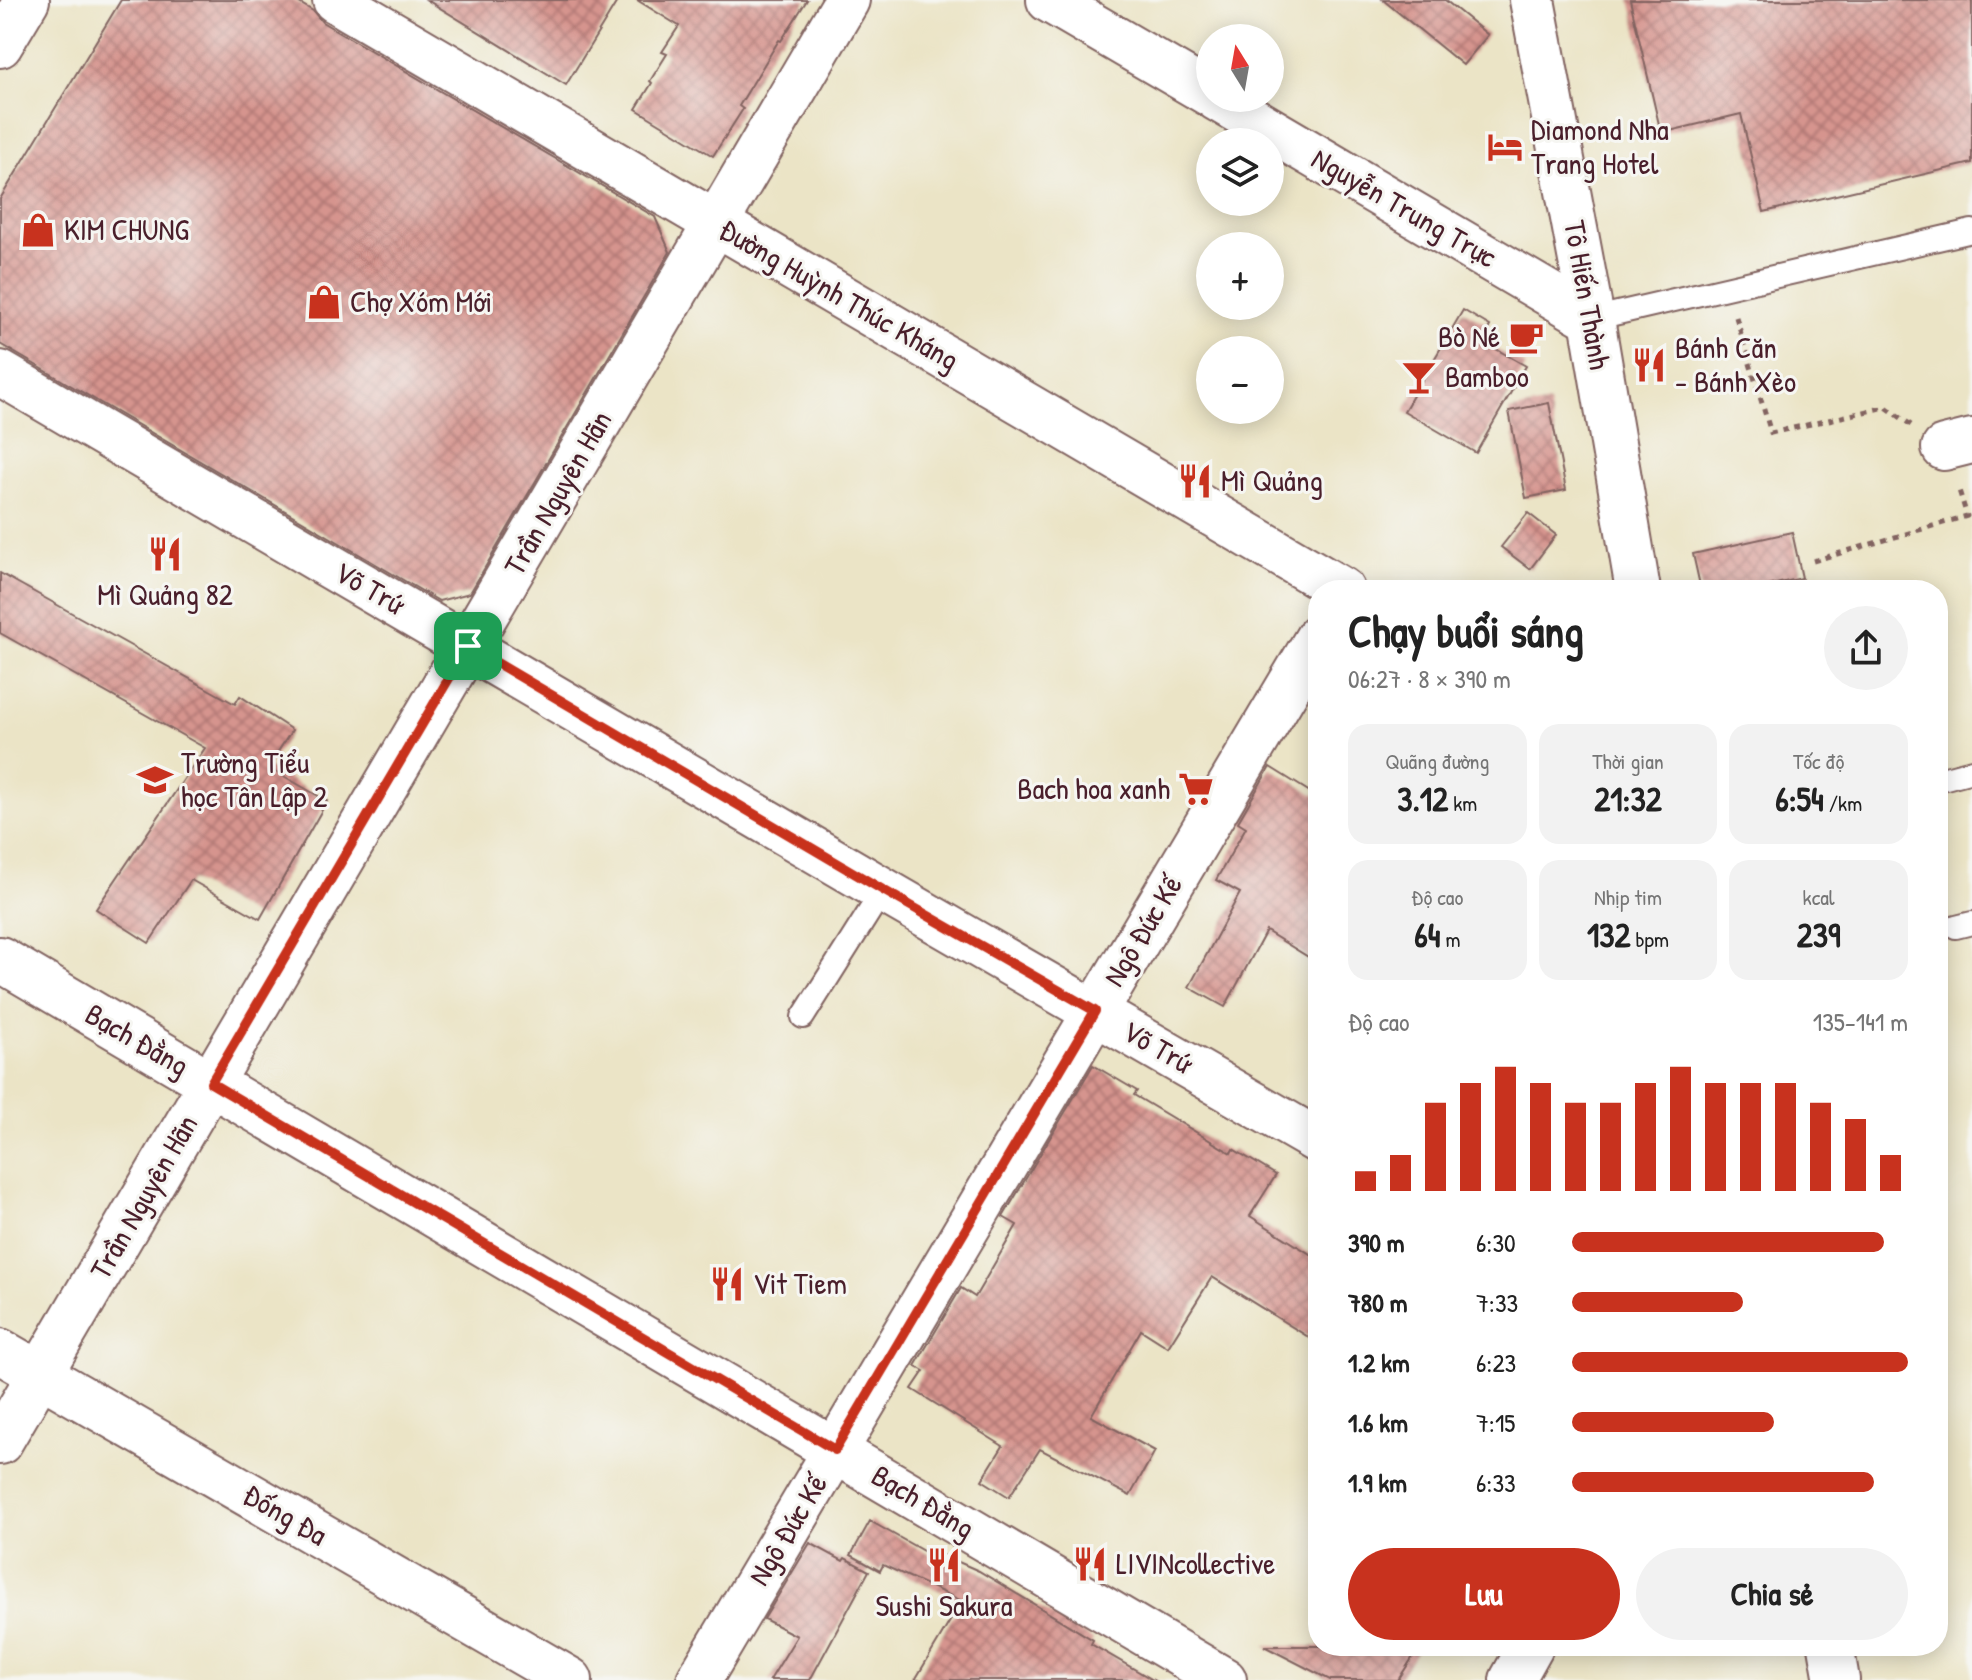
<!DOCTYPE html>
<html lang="vi">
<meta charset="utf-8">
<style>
:root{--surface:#fff;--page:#f2f2f2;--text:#222;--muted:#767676;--accent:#c8321e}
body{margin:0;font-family:"Patrick Hand",sans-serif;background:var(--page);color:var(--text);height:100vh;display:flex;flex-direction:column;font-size:30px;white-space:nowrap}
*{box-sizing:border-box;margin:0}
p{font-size:26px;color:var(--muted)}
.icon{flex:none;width:44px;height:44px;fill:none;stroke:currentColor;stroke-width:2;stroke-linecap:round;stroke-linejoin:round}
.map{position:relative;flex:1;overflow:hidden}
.details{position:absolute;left:1308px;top:580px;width:640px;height:1076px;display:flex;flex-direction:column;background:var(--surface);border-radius:32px;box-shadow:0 4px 20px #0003}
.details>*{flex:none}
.needle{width:52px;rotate:349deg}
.fabs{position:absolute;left:1196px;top:24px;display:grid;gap:16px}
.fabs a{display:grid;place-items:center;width:88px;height:88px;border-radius:50%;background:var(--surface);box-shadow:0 4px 20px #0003;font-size:40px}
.pin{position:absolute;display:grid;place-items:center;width:68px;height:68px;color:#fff;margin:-34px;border-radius:16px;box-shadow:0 4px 12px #0006}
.round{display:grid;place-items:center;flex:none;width:84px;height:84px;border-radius:42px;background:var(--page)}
.overview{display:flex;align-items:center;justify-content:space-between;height:136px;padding:0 40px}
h1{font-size:44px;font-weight:700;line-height:60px}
.metrics{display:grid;grid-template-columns:repeat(3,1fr);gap:12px;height:136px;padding:8px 40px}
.metrics div{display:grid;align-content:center;border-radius:20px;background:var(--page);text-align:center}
.metrics b{font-size:34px;font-weight:700}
.metrics small{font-size:22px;font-weight:400}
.metrics p{font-size:22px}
.chart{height:224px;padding:16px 40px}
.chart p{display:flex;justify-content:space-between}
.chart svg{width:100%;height:144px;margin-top:8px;stroke:var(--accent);stroke-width:6}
.action{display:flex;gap:16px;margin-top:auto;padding:16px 40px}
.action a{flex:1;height:92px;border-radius:48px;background:var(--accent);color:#fff;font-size:32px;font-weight:700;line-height:92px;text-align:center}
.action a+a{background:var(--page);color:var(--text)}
ul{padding:0 40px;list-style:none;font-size:26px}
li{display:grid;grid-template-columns:128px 96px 1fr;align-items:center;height:60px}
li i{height:20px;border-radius:10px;background:var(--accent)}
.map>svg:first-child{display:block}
</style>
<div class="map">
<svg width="1972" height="1680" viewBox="0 0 1972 1680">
<defs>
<pattern id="building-cross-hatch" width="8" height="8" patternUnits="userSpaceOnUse" patternTransform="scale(2)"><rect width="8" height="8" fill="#d6948e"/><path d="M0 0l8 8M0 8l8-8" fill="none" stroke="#b07874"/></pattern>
</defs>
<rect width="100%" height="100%" fill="#f6f6f2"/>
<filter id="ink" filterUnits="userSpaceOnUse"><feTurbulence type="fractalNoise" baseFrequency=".0125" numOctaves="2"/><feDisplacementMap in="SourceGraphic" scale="16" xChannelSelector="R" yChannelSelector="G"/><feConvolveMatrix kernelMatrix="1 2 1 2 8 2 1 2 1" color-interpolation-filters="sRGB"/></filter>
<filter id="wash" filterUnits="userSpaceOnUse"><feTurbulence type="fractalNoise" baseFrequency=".006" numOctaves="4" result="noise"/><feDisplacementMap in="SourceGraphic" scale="32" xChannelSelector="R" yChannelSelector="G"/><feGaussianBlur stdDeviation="1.8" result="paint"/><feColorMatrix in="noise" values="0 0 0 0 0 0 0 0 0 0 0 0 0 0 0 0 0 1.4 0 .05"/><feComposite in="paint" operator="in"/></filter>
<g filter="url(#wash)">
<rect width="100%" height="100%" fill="#ebe4c6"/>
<g id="blocks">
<g fill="url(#building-cross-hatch)">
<path d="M121,0H294L313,11L322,22L655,217L670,252L470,593L439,601L0,344V199Z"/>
<path d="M427,0H618L566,85Z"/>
<path d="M637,0H807L781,41L779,40L739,106L743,109L713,156L636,109L652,83L650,81L667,54L662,52L679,26Z"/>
<path d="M1383,0H1445L1488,35L1463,65Z"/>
<path d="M1630,0H1972V163L1764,212L1741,114L1661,133Z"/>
<path d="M1463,310L1490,326L1482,341L1526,366L1476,453L1404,411Z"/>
<path d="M1549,403L1566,490L1526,498L1509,411Z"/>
<path d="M1528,513L1556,535L1530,569L1501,547Z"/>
<path d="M1792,532L1802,578L1750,590H1701L1693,554Z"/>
<path d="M0,573L235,704L240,696L292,730L268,767L327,801L260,919L191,880L149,943L96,909L205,748L0,633Z"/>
<path d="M1270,767L1318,797V963L1266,931L1225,1007L1189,987L1240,893L1216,880L1246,827L1238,822Z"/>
<path d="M1093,1065L1137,1091L1134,1095L1231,1153L1233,1149L1276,1175L1250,1216L1318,1259V1343L1212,1277L1168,1347L1141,1330L1091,1416L1155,1451L1130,1496L1040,1449L1009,1497L982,1480L1003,1446L912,1389L924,1371L915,1366L961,1288L975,1297L1017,1225L1003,1217Z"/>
<path d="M870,1521L934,1557L936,1552L979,1571L1093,1640L1091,1644L1153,1680H915L962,1601L883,1565L880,1571L851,1555Z"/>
<path d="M810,1543L843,1561L845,1558L869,1571L810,1680H770L797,1636L764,1619Z"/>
<path d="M1264,1646H1420L1398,1680H1330Z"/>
</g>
</g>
</g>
<g filter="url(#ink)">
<use href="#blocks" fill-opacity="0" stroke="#826461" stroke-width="2"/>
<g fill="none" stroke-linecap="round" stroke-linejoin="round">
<g stroke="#826461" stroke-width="26">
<g id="service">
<path d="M1592,319L1972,231"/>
<path d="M1938,780L1972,771"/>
<path d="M1956,927L1972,923"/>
<path d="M803,1017L883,890"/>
</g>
</g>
<g stroke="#826461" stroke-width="48">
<g id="minor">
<path d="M335,0L1342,590"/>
<path d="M1049,0L1210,94"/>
<path d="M1216,98L1592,319"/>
<path d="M0,373L883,890L1318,1141"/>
<path d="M1944,448L1972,441"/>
<path d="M0,959L1224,1680"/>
<path d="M0,1351L570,1680"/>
<path d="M0,1442L847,0"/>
<path d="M699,1680L1318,637"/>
<path d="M1512,1680L1531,1646"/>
</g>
</g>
<g stroke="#826461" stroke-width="48">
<g id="tertiary">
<path d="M1532,0L1592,319L1638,590"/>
<path d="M0,45L27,0"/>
<path d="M1831,1646L1837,1680"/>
</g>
</g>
<g stroke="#826461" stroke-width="5" stroke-dasharray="6 6" stroke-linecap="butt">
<path d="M1736,317L1771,433L1886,407L1911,425"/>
<path d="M1813,561L1967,516L1958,487"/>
</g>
<use href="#service" stroke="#fff" stroke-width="22"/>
<use href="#minor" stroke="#fff" stroke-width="44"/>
<use href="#tertiary" stroke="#fff" stroke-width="44"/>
</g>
</g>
<g fill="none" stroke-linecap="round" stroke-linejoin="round" filter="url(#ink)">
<g stroke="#fff" stroke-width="16">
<path id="route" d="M468,646L883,890L1095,1011L835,1450L211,1083Z"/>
</g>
<use href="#route" stroke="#c8321e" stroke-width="10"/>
</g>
<defs>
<g id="hotel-bare" transform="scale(2.76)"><path d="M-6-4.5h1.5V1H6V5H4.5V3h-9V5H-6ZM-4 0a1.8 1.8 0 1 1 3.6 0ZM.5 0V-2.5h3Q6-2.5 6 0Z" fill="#c8321e" stroke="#f6f6f2" stroke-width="2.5" paint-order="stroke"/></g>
<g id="shop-bare" transform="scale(2.76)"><path d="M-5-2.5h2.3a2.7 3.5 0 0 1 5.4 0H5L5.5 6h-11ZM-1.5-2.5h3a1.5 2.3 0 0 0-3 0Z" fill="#c8321e" stroke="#f6f6f2" stroke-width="2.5" paint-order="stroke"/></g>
<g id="cafe-bare" transform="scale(2.76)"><path d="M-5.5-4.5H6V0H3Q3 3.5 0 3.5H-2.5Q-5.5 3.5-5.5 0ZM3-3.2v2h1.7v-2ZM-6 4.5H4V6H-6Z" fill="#c8321e" stroke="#f6f6f2" stroke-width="2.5" paint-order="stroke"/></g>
<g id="restaurant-bare" transform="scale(2.76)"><path d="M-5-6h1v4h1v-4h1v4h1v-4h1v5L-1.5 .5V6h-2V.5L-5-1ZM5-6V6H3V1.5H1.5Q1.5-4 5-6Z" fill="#c8321e" stroke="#f6f6f2" stroke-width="2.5" paint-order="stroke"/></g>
<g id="bar-bare" transform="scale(2.76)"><path d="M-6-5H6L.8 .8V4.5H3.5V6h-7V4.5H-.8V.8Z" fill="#c8321e" stroke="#f6f6f2" stroke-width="2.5" paint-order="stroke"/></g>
<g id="school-bare" transform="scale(2.76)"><path d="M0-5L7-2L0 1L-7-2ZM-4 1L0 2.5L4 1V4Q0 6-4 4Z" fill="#c8321e" stroke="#f6f6f2" stroke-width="2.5" paint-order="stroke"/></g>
<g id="supermarket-bare" transform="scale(2.76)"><path d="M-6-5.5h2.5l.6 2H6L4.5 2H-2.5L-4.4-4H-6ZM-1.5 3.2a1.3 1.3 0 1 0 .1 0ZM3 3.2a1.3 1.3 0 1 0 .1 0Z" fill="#c8321e" stroke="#f6f6f2" stroke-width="2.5" paint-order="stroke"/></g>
</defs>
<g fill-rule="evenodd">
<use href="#hotel-bare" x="1505" y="147"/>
<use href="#shop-bare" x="38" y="230"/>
<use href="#shop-bare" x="324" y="302"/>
<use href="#cafe-bare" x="1526" y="337"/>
<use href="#restaurant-bare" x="1649" y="365"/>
<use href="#bar-bare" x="1419" y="377"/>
<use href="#restaurant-bare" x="1195" y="481"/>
<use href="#restaurant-bare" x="165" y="554"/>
<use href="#school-bare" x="155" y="780"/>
<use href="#supermarket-bare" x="1196" y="789"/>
<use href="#restaurant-bare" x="727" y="1284"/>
<use href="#restaurant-bare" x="1090" y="1564"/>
<use href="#restaurant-bare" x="944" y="1565"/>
</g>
<g text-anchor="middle" stroke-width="6" stroke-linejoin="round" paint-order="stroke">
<g font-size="30" fill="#4a1f2b" stroke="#f6f6f2" text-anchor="start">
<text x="1531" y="140">Diamond Nha<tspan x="1531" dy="34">Trang Hotel</tspan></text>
<text x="64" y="240">KIM CHUNG</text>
<text x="350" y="312">Chợ Xóm Mới</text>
<text x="1500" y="347" text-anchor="end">Bò Né</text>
<text x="1675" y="358">Bánh Căn<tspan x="1675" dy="34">- Bánh Xèo</tspan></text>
<text x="1445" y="387">Bamboo</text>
<text x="1221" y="491">Mì Quảng</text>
<text x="165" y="605" text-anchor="middle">Mì Quảng 82</text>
<text x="181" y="773">Trường Tiểu<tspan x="181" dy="34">học Tân Lập 2</tspan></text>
<text x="1170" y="799" text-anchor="end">Bach hoa xanh</text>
<text x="753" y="1294">Vit Tiem</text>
<text x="1116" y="1574">LIVINcollective</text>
<text x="944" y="1616" text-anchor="middle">Sushi Sakura</text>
</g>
<g font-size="30" fill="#4a1f2b" stroke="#f6f6f2">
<text transform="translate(1404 208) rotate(30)" y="10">Nguyễn Trung Trực</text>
<text transform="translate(839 295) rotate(30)" y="10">Đường Huỳnh Thúc Kháng</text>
<text transform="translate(1587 295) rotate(80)" y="10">Tô Hiến Thành</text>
<text transform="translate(558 493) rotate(-60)" y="10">Trần Nguyên Hãn</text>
<text transform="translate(369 588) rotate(30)" y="10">Võ Trứ</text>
<text transform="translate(1143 931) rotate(-59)" y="10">Ngô Đức Kế</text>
<text transform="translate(137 1040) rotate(30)" y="10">Bạch Đằng</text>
<text transform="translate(1157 1047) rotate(30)" y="10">Võ Trứ</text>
<text transform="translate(144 1197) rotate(-60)" y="10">Trần Nguyên Hãn</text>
<text transform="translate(923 1502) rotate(31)" y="10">Bạch Đằng</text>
<text transform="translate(285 1515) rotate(30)" y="10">Đống Đa</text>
<text transform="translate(788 1530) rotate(-59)" y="10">Ngô Đức Kế</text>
</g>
</g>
</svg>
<div class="fabs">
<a><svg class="needle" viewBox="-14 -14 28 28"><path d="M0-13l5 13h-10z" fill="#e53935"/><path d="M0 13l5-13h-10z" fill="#767676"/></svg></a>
<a><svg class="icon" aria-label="layers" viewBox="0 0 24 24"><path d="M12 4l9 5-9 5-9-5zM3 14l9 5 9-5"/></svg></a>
<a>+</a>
<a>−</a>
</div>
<div class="pin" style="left:468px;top:646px;background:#1e9e55"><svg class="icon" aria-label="arrive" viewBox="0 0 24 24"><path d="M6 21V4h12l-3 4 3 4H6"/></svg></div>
<section class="details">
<div class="overview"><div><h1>Chạy buổi sáng</h1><p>06:27 · 8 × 390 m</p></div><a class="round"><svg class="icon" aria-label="share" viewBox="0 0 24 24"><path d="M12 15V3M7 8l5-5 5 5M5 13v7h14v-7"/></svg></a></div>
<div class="metrics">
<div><p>Quãng đường</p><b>3.12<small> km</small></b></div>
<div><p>Thời gian</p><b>21:32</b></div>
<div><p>Tốc độ</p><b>6:54<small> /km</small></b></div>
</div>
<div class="metrics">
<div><p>Độ cao</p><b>64<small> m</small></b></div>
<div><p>Nhịp tim</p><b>132<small> bpm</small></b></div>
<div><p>kcal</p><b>239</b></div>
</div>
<div class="chart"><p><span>Độ cao</span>135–141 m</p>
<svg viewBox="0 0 160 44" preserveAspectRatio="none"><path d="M5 44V38M15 44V33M25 44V17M35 44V11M45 44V6M55 44V11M65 44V17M75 44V17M85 44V11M95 44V6M105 44V11M115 44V11M125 44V11M135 44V17M145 44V22M155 44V33"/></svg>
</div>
<ul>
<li><b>390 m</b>6:30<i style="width:93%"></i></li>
<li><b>780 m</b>7:33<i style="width:51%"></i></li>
<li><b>1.2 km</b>6:23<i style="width:100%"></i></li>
<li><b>1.6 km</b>7:15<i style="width:60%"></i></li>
<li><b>1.9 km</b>6:33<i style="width:90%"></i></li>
</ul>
<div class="action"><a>Lưu</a><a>Chia sẻ</a></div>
</section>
</div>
